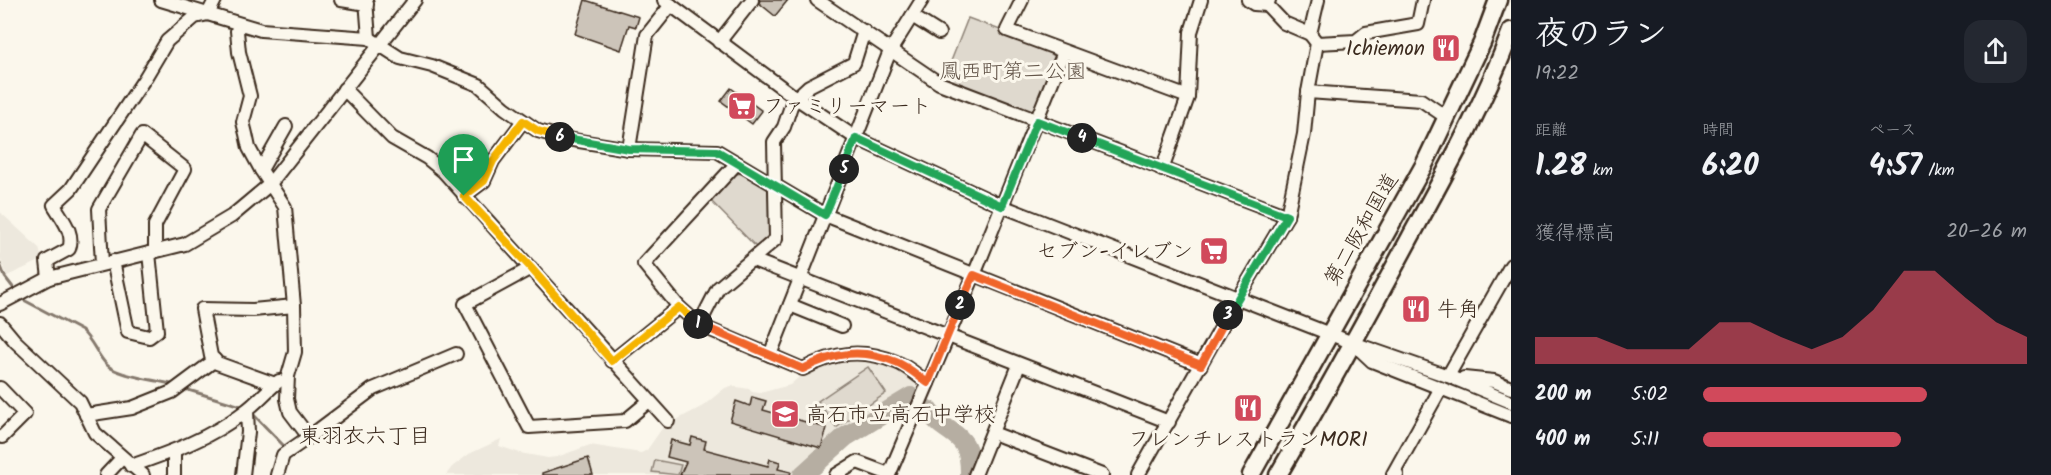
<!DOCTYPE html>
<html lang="ja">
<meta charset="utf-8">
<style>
:root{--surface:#171b24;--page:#242831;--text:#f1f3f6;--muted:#9ea1a6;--accent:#d1495b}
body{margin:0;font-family:Kalam,"Klee One",sans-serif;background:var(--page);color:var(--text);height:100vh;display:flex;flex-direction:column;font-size:22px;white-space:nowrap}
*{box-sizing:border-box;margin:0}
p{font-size:20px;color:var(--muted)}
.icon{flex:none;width:33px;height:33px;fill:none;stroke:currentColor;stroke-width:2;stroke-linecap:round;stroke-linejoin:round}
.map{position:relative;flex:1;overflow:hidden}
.drawer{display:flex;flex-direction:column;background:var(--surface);width:540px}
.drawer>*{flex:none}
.pin{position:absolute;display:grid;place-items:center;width:51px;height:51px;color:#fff;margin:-62px -26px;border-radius:50% 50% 50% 0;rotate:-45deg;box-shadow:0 0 6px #0007}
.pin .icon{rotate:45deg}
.km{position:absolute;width:30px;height:30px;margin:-15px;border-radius:50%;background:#222;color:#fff;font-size:16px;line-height:30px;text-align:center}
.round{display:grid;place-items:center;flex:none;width:63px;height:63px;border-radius:18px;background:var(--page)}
.overview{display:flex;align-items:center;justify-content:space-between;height:102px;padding:0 24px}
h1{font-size:33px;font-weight:700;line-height:45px}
.figures{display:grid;grid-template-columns:repeat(3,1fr);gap:9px;height:102px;padding:6px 24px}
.figures div{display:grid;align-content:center}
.figures b{font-size:30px;font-weight:700}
.figures small{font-size:16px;font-weight:400}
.figures p{font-size:16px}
.chart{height:168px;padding:12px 24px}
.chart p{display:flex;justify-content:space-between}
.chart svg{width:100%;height:108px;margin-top:6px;fill:var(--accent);opacity:.7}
ul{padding:0 24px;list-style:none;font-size:20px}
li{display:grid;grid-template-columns:96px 72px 1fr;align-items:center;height:45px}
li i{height:15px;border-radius:8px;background:var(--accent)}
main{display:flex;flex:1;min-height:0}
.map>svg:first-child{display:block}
</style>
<main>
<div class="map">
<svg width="1511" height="475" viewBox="0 0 1511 475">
<rect width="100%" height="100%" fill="#fbf7ec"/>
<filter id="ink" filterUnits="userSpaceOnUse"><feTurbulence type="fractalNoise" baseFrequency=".0167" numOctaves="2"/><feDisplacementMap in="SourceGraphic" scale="12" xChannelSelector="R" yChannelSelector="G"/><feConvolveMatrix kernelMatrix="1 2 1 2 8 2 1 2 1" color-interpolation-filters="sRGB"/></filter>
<g filter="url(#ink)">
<g fill="#ede8dd">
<path d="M0,212L39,248L42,260L7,276L0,258Z"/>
<path d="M879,358L911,376L916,387L911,395L844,437L801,475H446L452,467L469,454L501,439L499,446L520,453L548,458L557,457L590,445L641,453L647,450L663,427L703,406L725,388L731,386L749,389L752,392L760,393L790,385L799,377L802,372L822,361Z"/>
</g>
<g fill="#dfd9ce" stroke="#8d8276" stroke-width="1.5">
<path d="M968,18L1059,52L1032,114L944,79Z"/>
<path d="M743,173L766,185L770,189C771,214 777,231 758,249L710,200L736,174Z"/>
<path d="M868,367L886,393L836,428L818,401Z"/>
<path d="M655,460L681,465L678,475L652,472Z"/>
</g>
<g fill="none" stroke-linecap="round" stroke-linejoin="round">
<g stroke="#85796d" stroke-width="3">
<path d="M0,264L5,277L15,290"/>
<path d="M20,298L82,331C93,341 97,355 107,365C118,376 157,380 174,385"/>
<path d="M185,389L241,406"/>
<path d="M251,412L283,445"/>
</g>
<g stroke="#b6aea2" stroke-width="20">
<path d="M928,410C947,439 971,428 970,475"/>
<path d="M803,475L845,437L911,397"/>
</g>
</g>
<g fill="#ccc4b9" stroke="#3b2a1e" stroke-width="1.5">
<path d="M585,0L639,17L636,27L629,25L621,50L575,34Z"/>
<path d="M760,0H788L775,16L759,3Z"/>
<path d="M731,88L762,111L752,124L721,101Z"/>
<path d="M752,397L766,401L763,410L827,428L821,448L730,421L736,401L750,406Z"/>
<path d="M692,437L706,441L704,449L768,466L770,459L780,462L778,469L791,472L790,475H680L686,462L667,457L671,440L690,445Z"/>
<path d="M588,458L593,475H542V473Z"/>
</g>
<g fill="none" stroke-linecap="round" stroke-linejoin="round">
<g stroke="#3b2a1e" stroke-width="16">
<g id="minor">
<path d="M161,0L261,30L369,38L400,58L432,66L479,85L505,108L538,131L567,139L629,149L717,151L825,215L1201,365"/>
<path d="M341,0L367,4"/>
<path d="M366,0L369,38"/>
<path d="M664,0L796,98L856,138L1002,206L1353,343L1448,376L1511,402"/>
<path d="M817,0L939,83L1287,216"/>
<path d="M1022,0L1007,30L1188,97"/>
<path d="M1248,0L1254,4L1267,5"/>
<path d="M1269,0L1267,5L1284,23L1310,34"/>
<path d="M1318,0L1310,34L1317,43L1308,92L1421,100L1446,117"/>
<path d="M912,16L939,33"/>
<path d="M239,25L237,31L239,52L250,96L243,122L246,134L249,148L261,170L285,207L294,306L295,352L288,376L287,399L290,412L309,437L283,455L277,475"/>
<path d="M719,42L752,0"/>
<path d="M1317,43L1356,41L1366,33L1418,24L1423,0"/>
<path d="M344,89L392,138L427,158L443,171L668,421"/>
<path d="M629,149L647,35L671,5"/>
<path d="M737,163L644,264L679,307L699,325L803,369C835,352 862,348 896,362C907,366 918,376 928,383"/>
<path d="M261,170L286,126"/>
<path d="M1162,170L1188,97L1191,32L1201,0"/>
<path d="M464,196L484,181L493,161L523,121"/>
<path d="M753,260L1169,422"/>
<path d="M113,261L128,332L149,337L157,331L149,253"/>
<path d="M102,264L99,209L142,135L185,169L155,225V251"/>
<path d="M531,268L465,304L529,427L625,421L649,401"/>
<path d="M49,278L47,261L69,249C75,233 62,219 54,205L71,189L145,78L167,41L195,17L208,14L215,0"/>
<path d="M0,304L49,278L185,244L232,216L269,185L415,0"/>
<path d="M790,305L842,326"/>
<path d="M0,323L15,341L80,402L95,433L143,475"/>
<path d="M699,325L718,288L776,239L774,142L784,127L791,106L796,98L809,86L854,63L864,31"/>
<path d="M1356,346L1372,361L1511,416"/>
<path d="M770,355L890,51L922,0"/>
<path d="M612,361L679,307"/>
<path d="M1448,376L1511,265"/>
<path d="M1464,378L1494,381L1511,388"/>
<path d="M275,384L217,363L211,356L202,309L253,310L294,306"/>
<path d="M0,388L25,414L2,437"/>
<path d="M86,415L132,408L172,392L215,360"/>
<path d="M993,433L1102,475"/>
<path d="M309,437L373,389L456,354"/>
<path d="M174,451V475"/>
<path d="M131,466C171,452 211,438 244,412C257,403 267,390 279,381"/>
<path d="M106,475L122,458"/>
<path d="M243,475L248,432L247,411"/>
<path d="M836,475L857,462L889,474"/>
<path d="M889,475L974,275L1064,52"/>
<path d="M975,475L1019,365"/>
<path d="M1138,475L1238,298L1287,216L1304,134L1308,92"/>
<path d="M1397,475L1393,474L1441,388"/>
</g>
</g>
<g stroke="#3b2a1e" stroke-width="21">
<g id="highway">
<path d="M1251,475L1424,165L1482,43L1498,0"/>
<path d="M1278,475C1324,396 1368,316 1411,236C1447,170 1485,102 1511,31"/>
</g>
</g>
<use href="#minor" stroke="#fbf7ec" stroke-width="12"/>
<use href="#highway" stroke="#fbf7ec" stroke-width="16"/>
</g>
</g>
<g fill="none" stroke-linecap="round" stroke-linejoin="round" filter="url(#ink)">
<g stroke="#fff" stroke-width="12">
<path id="split-1" d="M464,196L531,268L612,361L679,307L698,324"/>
</g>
<g stroke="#fff" stroke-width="12">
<path id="split-2" d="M698,324L803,369C835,352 862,348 896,362C907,366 918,376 928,383L960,305"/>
</g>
<g stroke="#fff" stroke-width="12">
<path id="split-3" d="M960,305L974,275L1201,365L1228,315"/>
</g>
<g stroke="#fff" stroke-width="12">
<path id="split-4" d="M1082,138L1287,216L1228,315"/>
</g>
<g stroke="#fff" stroke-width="12">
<path id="split-5" d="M844,169L856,138L1002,206L1037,121L1082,138"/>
</g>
<g stroke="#fff" stroke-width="12">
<path id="split-6" d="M560,137L629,149L717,151L825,215L844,169"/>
</g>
<g stroke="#fff" stroke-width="12">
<path id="split-7" d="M464,196L484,181L493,161L523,121L538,131L560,137"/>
</g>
<use href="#split-1" stroke="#f5b400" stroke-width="8"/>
<use href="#split-2" stroke="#f0652b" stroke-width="8"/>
<use href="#split-3" stroke="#f0652b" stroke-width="8"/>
<use href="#split-4" stroke="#22a559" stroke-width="8"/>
<use href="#split-5" stroke="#22a559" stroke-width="8"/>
<use href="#split-6" stroke="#22a559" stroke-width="8"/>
<use href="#split-7" stroke="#f5b400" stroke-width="8"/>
</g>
<defs>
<g id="restaurant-square" transform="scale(1.5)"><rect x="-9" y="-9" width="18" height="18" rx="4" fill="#d1495b" stroke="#fbf7ec"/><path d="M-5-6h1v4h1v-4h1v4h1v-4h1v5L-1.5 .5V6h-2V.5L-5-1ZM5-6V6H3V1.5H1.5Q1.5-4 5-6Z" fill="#fff"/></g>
<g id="supermarket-square" transform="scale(1.5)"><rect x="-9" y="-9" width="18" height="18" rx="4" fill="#d1495b" stroke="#fbf7ec"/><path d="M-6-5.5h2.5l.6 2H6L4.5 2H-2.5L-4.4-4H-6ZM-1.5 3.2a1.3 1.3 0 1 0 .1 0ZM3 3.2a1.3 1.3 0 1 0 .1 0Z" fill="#fff"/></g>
<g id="school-square" transform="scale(1.5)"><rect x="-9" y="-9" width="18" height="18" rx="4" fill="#d1495b" stroke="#fbf7ec"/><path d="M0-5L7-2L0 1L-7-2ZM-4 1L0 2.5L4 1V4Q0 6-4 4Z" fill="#fff"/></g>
</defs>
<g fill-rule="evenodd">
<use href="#restaurant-square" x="1446" y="48"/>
<use href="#supermarket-square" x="742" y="106"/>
<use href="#supermarket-square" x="1214" y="251"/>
<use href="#restaurant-square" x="1416" y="309"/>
<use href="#restaurant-square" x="1248" y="408"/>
<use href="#school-square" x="785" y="414"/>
</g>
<g text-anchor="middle" stroke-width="6" stroke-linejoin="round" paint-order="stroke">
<g font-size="21" fill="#3b2a1e" stroke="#fbf7ec" text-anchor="start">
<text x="1425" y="55" text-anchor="end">Ichiemon</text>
<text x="763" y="113">ファミリーマート</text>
<text x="1193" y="258" text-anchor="end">セブン-イレブン</text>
<text x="1437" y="316">牛角</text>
<text x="806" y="421">高石市立高石中学校</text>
<text x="1248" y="446" text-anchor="middle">フレンチレストランMORI</text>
</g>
<g font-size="21" fill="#64564a" stroke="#fbf7ec">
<text x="1013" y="78">鳳西町第二公園</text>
</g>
<g font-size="21" fill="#3b2a1e" stroke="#fbf7ec">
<text transform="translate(1361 229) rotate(-60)" y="7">第二阪和国道</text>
</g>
<g font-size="22" fill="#3b2a1e" stroke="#fbf7ec">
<text x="365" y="443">東羽衣六丁目</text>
</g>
</g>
</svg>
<div class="pin" style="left:464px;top:196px;background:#1e9e55"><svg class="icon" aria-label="arrive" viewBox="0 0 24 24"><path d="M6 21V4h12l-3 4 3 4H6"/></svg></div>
<b class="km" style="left:698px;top:324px">1</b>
<b class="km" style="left:960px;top:305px">2</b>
<b class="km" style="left:1228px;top:315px">3</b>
<b class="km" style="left:1082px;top:138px">4</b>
<b class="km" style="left:844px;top:169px">5</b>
<b class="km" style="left:560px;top:137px">6</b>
</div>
<section class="drawer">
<div class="overview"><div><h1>夜のラン</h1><p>19:22</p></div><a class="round"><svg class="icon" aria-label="share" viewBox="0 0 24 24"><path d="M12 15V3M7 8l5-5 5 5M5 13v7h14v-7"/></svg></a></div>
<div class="figures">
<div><p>距離</p><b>1.28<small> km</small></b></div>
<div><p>時間</p><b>6:20</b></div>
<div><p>ペース</p><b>4:57<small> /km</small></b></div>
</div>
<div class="chart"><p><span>獲得標高</span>20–26 m</p>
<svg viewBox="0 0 160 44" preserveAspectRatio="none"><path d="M0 44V33L10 33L20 33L30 38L40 38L50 38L60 27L70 27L80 33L90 38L100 33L110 22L120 6L130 6L140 17L150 27L160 33V44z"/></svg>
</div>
<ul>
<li><b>200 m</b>5:02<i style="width:69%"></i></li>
<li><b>400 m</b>5:11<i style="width:61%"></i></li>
</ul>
</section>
</main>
